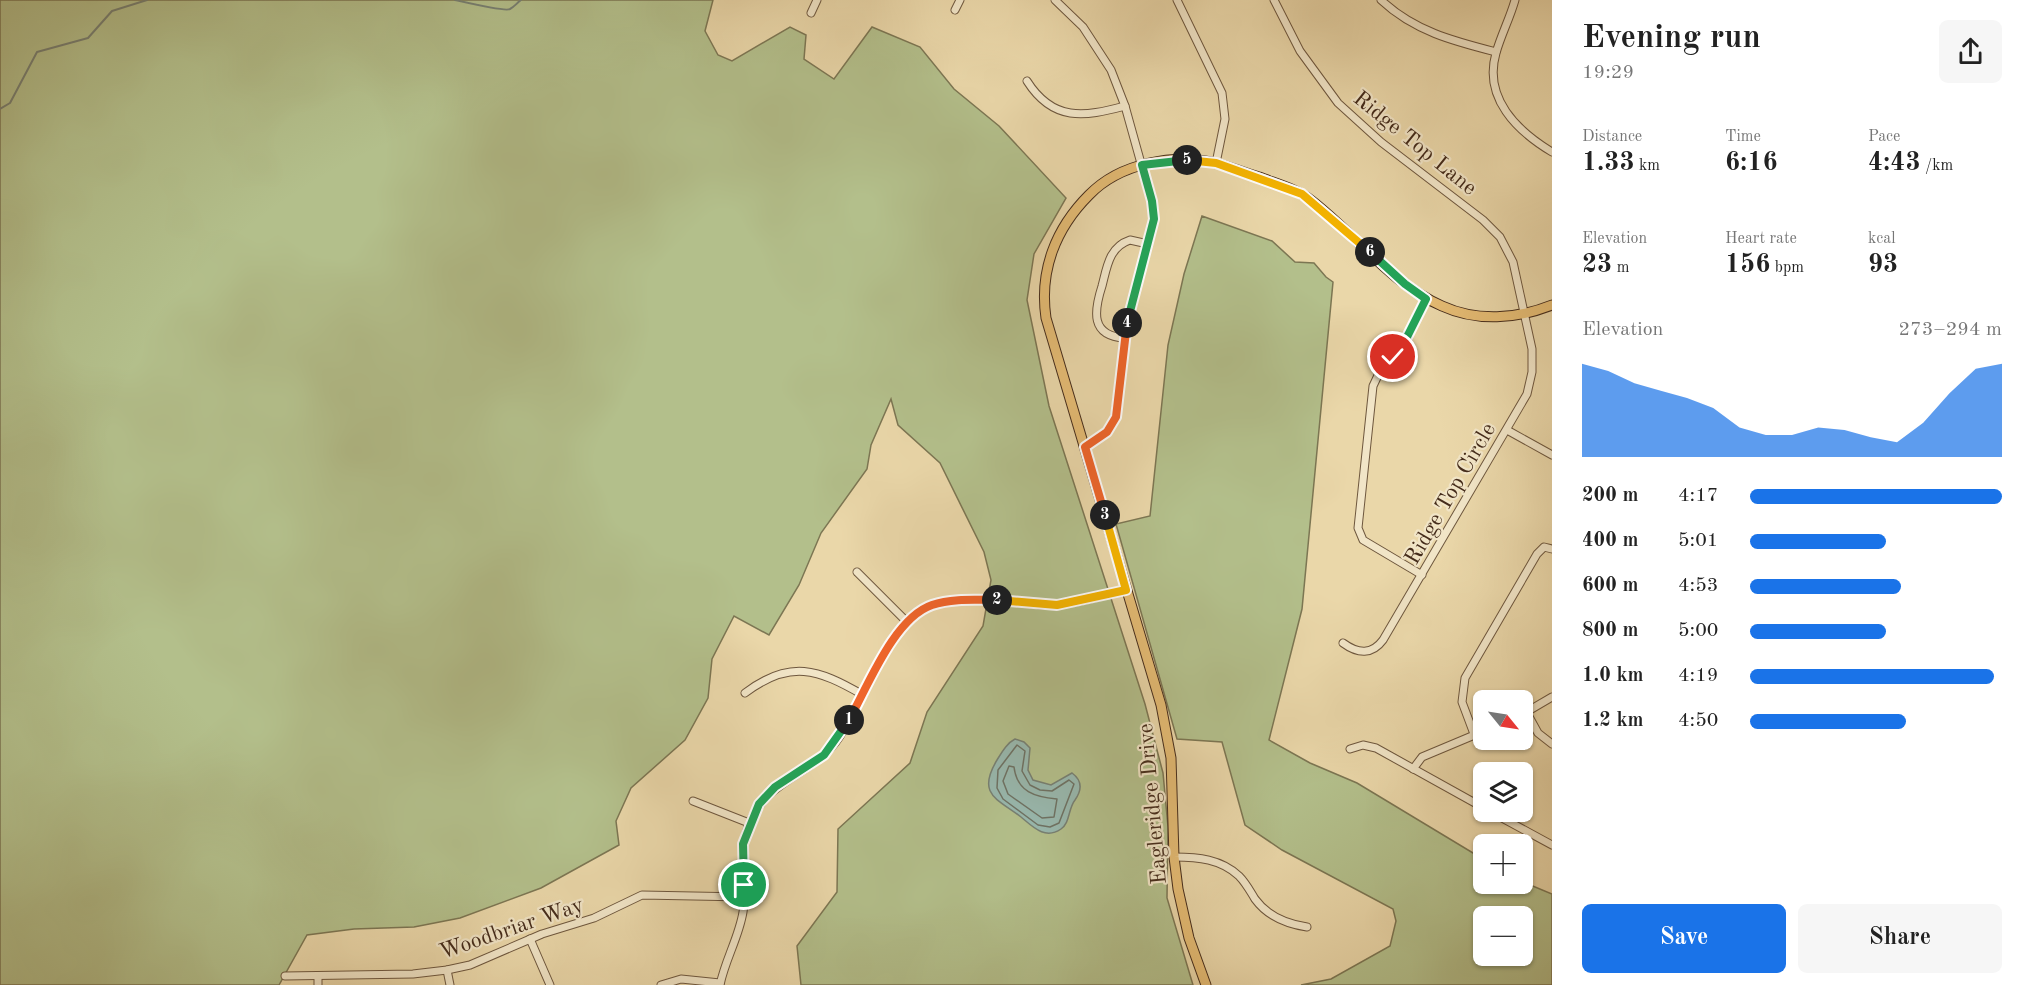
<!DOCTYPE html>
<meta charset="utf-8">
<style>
:root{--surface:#fff;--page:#f6f6f6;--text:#222;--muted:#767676;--accent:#1a73e8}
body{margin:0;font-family:"Old Standard TT",serif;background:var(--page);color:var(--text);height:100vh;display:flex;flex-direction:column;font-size:22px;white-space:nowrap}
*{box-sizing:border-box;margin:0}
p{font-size:20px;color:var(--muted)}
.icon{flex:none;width:33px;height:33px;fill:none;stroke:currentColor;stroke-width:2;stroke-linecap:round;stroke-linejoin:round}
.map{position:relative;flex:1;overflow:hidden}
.side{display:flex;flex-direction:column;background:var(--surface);width:480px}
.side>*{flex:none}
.needle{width:39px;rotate:120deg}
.tools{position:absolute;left:1473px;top:690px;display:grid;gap:12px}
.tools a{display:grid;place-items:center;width:60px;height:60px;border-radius:9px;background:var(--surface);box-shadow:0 2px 4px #0004;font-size:30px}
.pin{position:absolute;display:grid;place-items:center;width:51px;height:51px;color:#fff;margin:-26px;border:3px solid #fff;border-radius:50%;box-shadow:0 2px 6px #0007}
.km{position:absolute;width:30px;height:30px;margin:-15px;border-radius:50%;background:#222;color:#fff;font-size:16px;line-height:30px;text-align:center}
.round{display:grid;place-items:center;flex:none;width:63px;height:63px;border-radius:9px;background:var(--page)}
.summary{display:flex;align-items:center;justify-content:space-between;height:102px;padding:0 30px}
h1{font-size:33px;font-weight:700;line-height:45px}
.stats{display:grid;grid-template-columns:repeat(3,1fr);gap:9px;height:102px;padding:6px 30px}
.stats div{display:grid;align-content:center}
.stats b{font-size:26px;font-weight:700}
.stats small{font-size:16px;font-weight:400}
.stats p{font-size:16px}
.chart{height:168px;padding:12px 30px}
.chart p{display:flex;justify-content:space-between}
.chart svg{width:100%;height:108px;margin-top:6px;fill:var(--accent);opacity:.7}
.primary-button{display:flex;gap:12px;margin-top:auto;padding:12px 30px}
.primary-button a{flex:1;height:69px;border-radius:9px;background:var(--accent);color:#fff;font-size:24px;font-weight:700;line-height:69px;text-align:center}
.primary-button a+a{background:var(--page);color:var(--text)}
ul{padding:0 30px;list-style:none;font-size:20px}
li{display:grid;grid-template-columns:96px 72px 1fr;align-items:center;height:45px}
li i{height:15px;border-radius:8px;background:var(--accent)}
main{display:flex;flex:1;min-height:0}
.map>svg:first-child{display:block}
</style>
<main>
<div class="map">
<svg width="1552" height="985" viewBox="0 0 1552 985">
<rect width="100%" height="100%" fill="#ead7a9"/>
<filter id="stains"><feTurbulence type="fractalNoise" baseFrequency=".00333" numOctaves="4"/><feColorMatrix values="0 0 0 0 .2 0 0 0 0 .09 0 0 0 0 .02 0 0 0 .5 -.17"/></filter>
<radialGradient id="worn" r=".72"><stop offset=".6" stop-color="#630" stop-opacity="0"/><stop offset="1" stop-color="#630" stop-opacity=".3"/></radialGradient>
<g fill="#b3bf8b" stroke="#7c7653" stroke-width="1.5" fill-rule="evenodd">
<path d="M0,0H713L705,31L718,55L732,61L790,27L806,35L804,59L834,79L872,27L920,47L954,89L999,126L1066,198L1034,254L1027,300L1049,406L1145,704L1163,773L1168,827L1167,898L1193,985H801L797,946L837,892L838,829L910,763L927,712L983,626L991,580L984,552L940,463L898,425L891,399L871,445L867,469L821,533L799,585L769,635L734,616L712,659L708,698L685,740L631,788L616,821L619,845L541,888L460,918L414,927L354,929L307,935L279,985H0Z"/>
<path d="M1202,216L1272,241L1295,262L1314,263L1326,277L1333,282L1302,609L1269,740L1310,763L1357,783L1483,859L1484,884L1523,882L1552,894V985H1301L1331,979L1390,946L1396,921L1393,909L1282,850L1245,825L1222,742L1177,739L1116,524L1150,516L1168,345L1184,274ZM1484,916H1522V956H1484Z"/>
</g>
<path fill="#98b8ae" stroke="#778073" stroke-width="1.5" d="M1015,739L1024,742L1030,748L1028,770L1033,780L1051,785L1072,773C1083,781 1082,790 1075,800C1068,809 1070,823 1061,829C1045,840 1033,827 1021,817C998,799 976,795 997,760C1002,752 1007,743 1015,739Z"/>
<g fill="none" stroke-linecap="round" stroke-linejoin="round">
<g stroke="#6e7264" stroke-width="1.5">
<path d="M1017,745L1025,751L1022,771L1030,785L1040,790L1052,791L1069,780L1074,784L1059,823L1050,827L1038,825L1003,799L997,788L998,770Z"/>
<path d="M1009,766L1014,767C1017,792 1035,797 1057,799L1054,817L1042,818L1008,794L1003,781Z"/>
</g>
<g stroke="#778073" stroke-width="2">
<path d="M455,0C464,2 506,12 510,9C514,7 517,3 521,0"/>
<path d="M0,109L10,103L37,52L88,38L112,11L147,0"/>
</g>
<g stroke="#6e573e" stroke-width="9">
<g id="minor">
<path d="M1055,0L1083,27L1111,70L1125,106L1154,210L1151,232L1127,320L1115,417L1107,432L1085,447"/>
<path d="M1177,0L1222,93L1225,119L1216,163"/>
<path d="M1274,0L1300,51L1338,103L1381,142L1483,220L1500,237L1513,262L1532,349V372L1527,394L1383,640C1372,655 1358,654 1343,643"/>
<path d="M1381,0C1414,31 1453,41 1496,52"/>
<path d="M1515,0C1510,18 1501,35 1496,53C1483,98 1517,131 1552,152"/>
<path d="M955,10L960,0"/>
<path d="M811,13L817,0"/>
<path d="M1027,81C1053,122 1084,117 1125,106"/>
<path d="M1125,338C1090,336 1094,311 1102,286C1107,267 1109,247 1130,240L1148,244"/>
<path d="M1507,430L1552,455"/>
<path d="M857,572L906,621"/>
<path d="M1422,575L1363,540L1358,528L1373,386L1382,367L1402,347L1426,299"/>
<path d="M745,693C790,659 818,669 863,695"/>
<path d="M1527,713L1538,733L1552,744"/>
<path d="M1523,714L1552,697"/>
<path d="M1474,734L1462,702L1465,678L1537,554L1544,547L1552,549"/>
<path d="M1350,749L1363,745L1376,748L1484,808"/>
<path d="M1413,769L1422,757L1484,731"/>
<path d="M693,801L749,823"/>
<path d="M1491,812L1552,845"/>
<path d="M1174,857C1198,857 1221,859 1239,876C1246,883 1250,891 1255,899C1268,917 1287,924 1307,927"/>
<path d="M530,939L550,985"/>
<path d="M447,970L450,985"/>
<path d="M285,976L413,974L447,970L470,965L542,934L594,918L642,895L745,897"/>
<path d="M318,976V985"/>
<path d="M661,985L681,979L720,983"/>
<path d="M720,985C725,960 739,937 743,912C748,881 736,853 750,822C770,777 815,775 840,736C863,700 892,618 933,605C956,597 990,598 1014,601C1026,602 1038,606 1050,605C1075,604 1101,596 1126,590"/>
</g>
</g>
<g stroke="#452c1b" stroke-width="11">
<path id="major" d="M1206,985L1189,938L1178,889L1174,857L1171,758L1161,705L1046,318C1039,270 1056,228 1089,195C1120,163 1174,153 1216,163C1230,167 1245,173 1259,177C1277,184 1297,189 1312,201C1356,235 1391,284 1442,306C1477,322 1517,319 1552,305"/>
</g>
<use href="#minor" stroke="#f1e5c7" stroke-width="7"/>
<use href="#major" stroke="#e5bc74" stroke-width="9"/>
</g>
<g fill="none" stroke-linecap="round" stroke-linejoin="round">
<g stroke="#fff" stroke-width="12">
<path id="split-1" d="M744,885L743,844L759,804L775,787L824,755L849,720"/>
</g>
<g stroke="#fff" stroke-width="12">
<path id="split-2" d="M849,720C868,686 894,618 932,605C952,598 976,600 997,600"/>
</g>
<g stroke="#fff" stroke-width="12">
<path id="split-3" d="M997,600L1057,605L1126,590L1105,515"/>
</g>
<g stroke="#fff" stroke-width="12">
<path id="split-4" d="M1105,515L1085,447L1107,432L1116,417L1127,323"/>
</g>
<g stroke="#fff" stroke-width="12">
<path id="split-5" d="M1127,323L1154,219L1152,201L1142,165L1187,160"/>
</g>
<g stroke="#fff" stroke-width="12">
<path id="split-6" d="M1187,160L1216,163L1302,194L1370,252"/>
</g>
<g stroke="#fff" stroke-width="12">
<path id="split-7" d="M1370,252L1405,284L1426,299L1402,347L1393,357"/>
</g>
<use href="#split-1" stroke="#22a559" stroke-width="8"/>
<use href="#split-2" stroke="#f0652b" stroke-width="8"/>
<use href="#split-3" stroke="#f5b400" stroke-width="8"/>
<use href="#split-4" stroke="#f0652b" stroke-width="8"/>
<use href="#split-5" stroke="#22a559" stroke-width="8"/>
<use href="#split-6" stroke="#f5b400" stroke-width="8"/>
<use href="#split-7" stroke="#22a559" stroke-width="8"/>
</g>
<g text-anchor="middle" stroke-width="4.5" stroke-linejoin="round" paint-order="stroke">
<g font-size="22" fill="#452c1b" stroke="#f1e5c7">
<text transform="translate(1416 142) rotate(39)" y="8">Ridge Top Lane</text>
<text transform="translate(1449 493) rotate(-60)" y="8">Ridge Top Circle</text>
<text transform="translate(1151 804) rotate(-95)" y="8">Eagleridge Drive</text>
<text transform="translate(511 927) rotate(-19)" y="8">Woodbriar Way</text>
</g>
</g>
<rect width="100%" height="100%" filter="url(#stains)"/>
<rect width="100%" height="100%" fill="url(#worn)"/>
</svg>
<div class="tools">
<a><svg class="needle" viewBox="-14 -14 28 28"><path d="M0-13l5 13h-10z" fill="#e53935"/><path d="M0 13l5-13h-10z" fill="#767676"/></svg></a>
<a><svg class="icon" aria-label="layers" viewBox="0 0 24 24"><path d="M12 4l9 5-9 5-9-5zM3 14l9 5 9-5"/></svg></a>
<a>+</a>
<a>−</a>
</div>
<div class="pin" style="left:744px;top:885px;background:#1e9e55"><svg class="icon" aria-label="arrive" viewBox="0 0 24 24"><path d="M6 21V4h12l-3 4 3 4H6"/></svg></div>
<div class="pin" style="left:1393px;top:357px;background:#d93025"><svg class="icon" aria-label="check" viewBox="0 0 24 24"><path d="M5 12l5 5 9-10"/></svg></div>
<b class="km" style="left:849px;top:720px">1</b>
<b class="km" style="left:997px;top:600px">2</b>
<b class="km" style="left:1105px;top:515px">3</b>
<b class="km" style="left:1127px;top:323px">4</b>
<b class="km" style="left:1187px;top:160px">5</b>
<b class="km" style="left:1370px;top:252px">6</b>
</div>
<section class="side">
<div class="summary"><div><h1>Evening run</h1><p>19:29</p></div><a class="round"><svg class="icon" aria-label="share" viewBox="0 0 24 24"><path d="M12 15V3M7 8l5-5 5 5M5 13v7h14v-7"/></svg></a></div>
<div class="stats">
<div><p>Distance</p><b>1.33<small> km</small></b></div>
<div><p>Time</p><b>6:16</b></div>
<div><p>Pace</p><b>4:43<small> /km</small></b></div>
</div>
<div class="stats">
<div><p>Elevation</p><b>23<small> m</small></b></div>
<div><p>Heart rate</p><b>156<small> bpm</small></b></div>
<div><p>kcal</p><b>93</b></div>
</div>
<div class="chart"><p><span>Elevation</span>273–294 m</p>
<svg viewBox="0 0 160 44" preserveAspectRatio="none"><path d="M0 44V6L10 9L20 14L30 17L40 20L50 24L60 32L70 35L80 35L90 32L100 33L110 36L120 38L130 30L140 18L150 8L160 6V44z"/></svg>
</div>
<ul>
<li><b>200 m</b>4:17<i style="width:100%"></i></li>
<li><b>400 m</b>5:01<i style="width:54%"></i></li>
<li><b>600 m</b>4:53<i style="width:60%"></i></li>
<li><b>800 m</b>5:00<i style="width:54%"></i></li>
<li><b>1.0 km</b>4:19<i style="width:97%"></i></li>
<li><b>1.2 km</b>4:50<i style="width:62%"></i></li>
</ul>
<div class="primary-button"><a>Save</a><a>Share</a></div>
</section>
</main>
